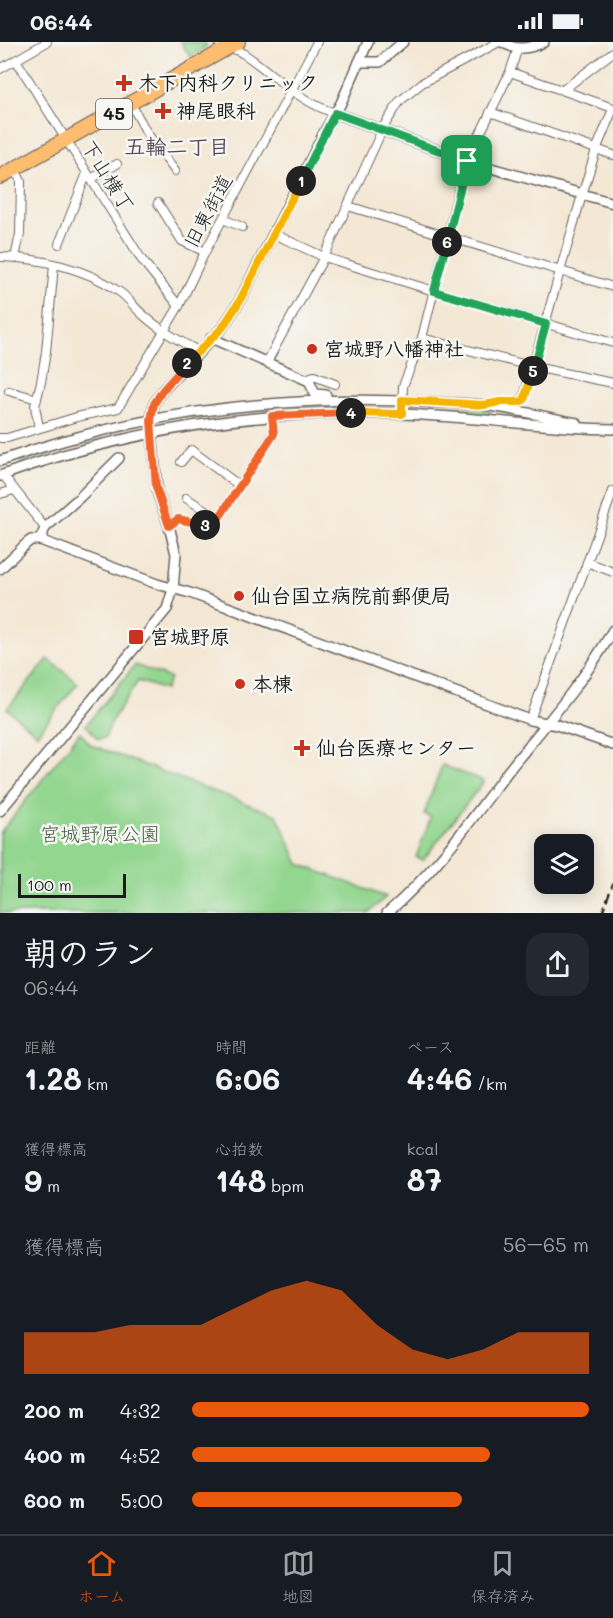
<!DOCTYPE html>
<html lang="ja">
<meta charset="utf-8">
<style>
:root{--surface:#171b24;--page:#242831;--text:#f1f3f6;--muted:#9ea1a6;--line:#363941;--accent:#ea580c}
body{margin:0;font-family:Mali,"Klee One",sans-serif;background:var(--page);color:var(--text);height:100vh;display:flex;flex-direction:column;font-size:22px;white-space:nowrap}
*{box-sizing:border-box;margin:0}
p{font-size:20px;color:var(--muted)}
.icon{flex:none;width:33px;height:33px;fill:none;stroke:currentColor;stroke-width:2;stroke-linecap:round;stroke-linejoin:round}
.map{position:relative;height:871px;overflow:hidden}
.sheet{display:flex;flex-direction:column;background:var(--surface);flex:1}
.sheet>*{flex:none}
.controls{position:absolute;left:534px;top:792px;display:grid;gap:12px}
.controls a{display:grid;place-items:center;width:60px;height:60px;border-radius:12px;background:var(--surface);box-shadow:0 3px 15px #0003;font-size:30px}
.scale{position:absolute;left:18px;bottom:15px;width:108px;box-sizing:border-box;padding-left:6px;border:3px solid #1c1c1c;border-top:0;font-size:16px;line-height:21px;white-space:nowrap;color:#1c1c1c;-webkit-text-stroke:4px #f6f6f2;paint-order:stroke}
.pin{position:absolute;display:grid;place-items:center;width:51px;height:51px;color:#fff;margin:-26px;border-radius:12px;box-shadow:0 3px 9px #0006}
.km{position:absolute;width:30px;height:30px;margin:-15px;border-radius:50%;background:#222;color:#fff;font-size:16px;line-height:30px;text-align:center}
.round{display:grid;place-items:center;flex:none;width:63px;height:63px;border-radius:18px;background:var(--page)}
.headline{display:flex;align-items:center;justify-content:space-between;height:102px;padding:0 24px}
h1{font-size:33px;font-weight:700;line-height:45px}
.figures{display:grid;grid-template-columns:repeat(3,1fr);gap:9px;height:102px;padding:6px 24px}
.figures div{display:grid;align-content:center}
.figures b{font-size:30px;font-weight:700}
.figures small{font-size:16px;font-weight:400}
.figures p{font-size:16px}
.chart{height:168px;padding:12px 24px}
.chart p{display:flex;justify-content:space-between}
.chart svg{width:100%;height:108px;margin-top:6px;fill:var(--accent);opacity:.7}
ul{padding:0 24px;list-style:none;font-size:20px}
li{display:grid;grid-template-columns:96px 72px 1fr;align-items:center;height:45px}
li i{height:15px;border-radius:8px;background:var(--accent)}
.status{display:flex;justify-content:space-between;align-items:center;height:42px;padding:0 30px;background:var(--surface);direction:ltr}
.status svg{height:16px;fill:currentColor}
.dock{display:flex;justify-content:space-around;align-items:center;height:84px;border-top:2px solid var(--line);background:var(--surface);font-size:16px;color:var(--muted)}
.dock a{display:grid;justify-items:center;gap:3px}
.dock .current{color:var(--accent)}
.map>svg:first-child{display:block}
</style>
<div class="status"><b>06:44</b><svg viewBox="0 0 49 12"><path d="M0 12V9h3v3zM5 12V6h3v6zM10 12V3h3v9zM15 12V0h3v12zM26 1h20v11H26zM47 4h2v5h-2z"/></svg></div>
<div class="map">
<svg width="613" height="871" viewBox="0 0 613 871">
<rect width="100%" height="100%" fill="#f6f6f2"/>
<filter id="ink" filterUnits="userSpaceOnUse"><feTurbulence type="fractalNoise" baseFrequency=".0167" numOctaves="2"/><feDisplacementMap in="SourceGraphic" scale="12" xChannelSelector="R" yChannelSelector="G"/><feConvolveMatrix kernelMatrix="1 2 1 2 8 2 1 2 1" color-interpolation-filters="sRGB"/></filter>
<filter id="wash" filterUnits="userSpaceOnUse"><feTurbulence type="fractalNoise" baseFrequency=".008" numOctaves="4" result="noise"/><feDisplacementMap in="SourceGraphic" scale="24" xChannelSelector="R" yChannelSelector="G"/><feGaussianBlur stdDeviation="1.35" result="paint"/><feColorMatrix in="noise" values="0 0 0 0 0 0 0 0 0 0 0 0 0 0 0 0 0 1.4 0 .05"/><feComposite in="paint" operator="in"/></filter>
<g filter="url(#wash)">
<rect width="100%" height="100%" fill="#f4e8d5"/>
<g fill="#92d68f" stroke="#577956" stroke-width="1.5">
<path d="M181,0H204L207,4L190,15Z"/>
<path d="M351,361L352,366L263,367L192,377V375L264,366Z"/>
<path d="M438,363L490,367V372L438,368Z"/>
<path d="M104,396L21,421L20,416L58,404Z"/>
<path d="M48,617L78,641L37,692L7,667Z"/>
<path d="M135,623L170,636L165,648L138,639L112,678L105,696L98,697L86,683Z"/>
<path d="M80,690L91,703L277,773L299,822L386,855L368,871H0V791Z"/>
<path d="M442,723L484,739L423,818L416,815L431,775L424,772Z"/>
</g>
</g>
<g filter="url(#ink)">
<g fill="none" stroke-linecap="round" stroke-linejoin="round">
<g stroke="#68635d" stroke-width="10">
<g id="minor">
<path d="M218,0C226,5 236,7 244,12C273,31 300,61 335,71"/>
<path d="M16,18L142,218L179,264"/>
<path d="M0,27L47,0"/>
<path d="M510,30L613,66"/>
<path d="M563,48L613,10"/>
<path d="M131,62L147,91L175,129"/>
<path d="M490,70L613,113"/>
<path d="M15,127L21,139L20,192L15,216"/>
<path d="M91,137L117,122"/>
<path d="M158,161L182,199L205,210"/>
<path d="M348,164L613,245"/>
<path d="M223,177L242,185"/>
<path d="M274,192L324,215L434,249L613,301"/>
<path d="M59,202L87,131"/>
<path d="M0,215C39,216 86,226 118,249C127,254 133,264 141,271C158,287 178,298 198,309"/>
<path d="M422,296L534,325L613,341"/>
<path d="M267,320L324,215L384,84L400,59L422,41L499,0"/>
<path d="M305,337L314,334L335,342"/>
<path d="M9,349L37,357"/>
<path d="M488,362C500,360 513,363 523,358L582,153L596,108L613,67"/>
<path d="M402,372L403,344L422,296L465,123L510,30L518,6"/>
<path d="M39,386L35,364L41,340L46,310L54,223"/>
<path d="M0,396H7L77,375L118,366L179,264L205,210L317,0"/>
<path d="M181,420L191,408L240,444"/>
<path d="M3,433L45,486"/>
<path d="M0,452L14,448"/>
<path d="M186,456L218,476"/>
<path d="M169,484L178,477L213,485L274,391L272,374"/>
<path d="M587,520L613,530"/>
<path d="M530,678L613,449"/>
</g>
</g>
<g stroke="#68635d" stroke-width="12">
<g id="tertiary">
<path d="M502,0C516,9 529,7 544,0"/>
<path d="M359,20H380L403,0"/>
<path d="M335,71L467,119L613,161"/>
<path d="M211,296L309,339L315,352L326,353"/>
<path d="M0,419C136,371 280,352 424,360C444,361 464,361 483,363C515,367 546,375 577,381"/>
<path d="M0,434C128,387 263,367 399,372C471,374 541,386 613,387"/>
<path d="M40,498L45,486L80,455L119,416"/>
<path d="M0,527L27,501L31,498H40L157,542L190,551L530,678L557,683L613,703"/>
<path d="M0,769L167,567L173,547L176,512L169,484L157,449L151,378L154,362L162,349L223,285L239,260L327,85L341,61L368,0"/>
<path d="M387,871C435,830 471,778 509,728C545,683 585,638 613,588"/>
</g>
</g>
<g stroke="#68635d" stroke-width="16">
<path id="trunk" d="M0,135L238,0"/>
</g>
<use href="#minor" stroke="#fff" stroke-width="8"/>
<use href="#tertiary" stroke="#fff" stroke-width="9"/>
<use href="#trunk" stroke="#fcbd6f" stroke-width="14"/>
<path stroke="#1c1c1c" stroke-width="2" stroke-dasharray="9 4.5" stroke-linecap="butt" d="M602,871L613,841"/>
</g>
</g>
<g fill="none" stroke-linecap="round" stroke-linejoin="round" filter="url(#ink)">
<g stroke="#fff" stroke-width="12">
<path id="split-1" d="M301,139L335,71L467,119"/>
</g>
<g stroke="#fff" stroke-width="12">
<path id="split-2" d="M187,321L223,285L239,260L301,139"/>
</g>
<g stroke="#fff" stroke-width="12">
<path id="split-3" d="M187,321L162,349L154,362L151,378L156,445L169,484L178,477L205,483"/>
</g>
<g stroke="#fff" stroke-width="12">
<path id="split-4" d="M205,483L213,485L274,392L272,374L351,371"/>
</g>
<g stroke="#fff" stroke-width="12">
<path id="split-5" d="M351,371L402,372V358L484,363L500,360H520L524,358L533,329"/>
</g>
<g stroke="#fff" stroke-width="12">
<path id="split-6" d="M447,200L434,249L546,282L533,329"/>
</g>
<g stroke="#fff" stroke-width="12">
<path id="split-7" d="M447,200L467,119"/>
</g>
<use href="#split-1" stroke="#22a559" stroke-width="8"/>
<use href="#split-2" stroke="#f5b400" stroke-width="8"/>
<use href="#split-3" stroke="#f0652b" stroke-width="8"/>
<use href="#split-4" stroke="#f0652b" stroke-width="8"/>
<use href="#split-5" stroke="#f5b400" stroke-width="8"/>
<use href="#split-6" stroke="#22a559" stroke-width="8"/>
<use href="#split-7" stroke="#22a559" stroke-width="8"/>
</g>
<g fill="#c8321e" stroke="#f6f6f2" stroke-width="2">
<path d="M121 32h6v6h6v6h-6v6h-6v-6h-6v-6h6z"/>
<path d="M160 60h6v6h6v6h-6v6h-6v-6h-6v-6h6z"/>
<circle cx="312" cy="307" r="6"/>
<circle cx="239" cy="554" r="6"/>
<rect x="128" y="587" width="16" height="16" rx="3"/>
<circle cx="240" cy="642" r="6"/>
<path d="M299 697h6v6h6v6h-6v6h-6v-6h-6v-6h6z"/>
</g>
<g text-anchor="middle" stroke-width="5" stroke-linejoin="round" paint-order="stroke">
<rect fill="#f6f6f2" stroke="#5d5d5c" stroke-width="1.5" x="96" y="57" width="36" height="30" rx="4.5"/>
<g font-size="18" font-weight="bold" fill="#1c1c1c">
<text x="114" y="78">45</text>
</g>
<g font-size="20" font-weight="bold" fill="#1c1c1c" stroke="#f6f6f2" text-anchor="start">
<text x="138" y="48">木下内科クリニック</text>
<text x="176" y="76">神尾眼科</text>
<text x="324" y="314">宮城野八幡神社</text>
<text x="251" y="561">仙台国立病院前郵便局</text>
<text x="150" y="602">宮城野原</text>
<text x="252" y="649">本棟</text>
<text x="316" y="713">仙台医療センター</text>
</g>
<g font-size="20" fill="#1c1c1c" stroke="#f6f6f2">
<text transform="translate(108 134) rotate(58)" y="7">下山横丁</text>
<text transform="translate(208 169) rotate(-62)" y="7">旧東街道</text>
</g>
<g font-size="20" fill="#455d44" stroke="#f6f6f2">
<text x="100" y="799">宮城野原公園</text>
</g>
<g font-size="21" font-weight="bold" fill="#5c4959" stroke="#f6f6f2">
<text x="177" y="112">五輪二丁目</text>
</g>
</g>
</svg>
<div class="controls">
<a><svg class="icon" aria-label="layers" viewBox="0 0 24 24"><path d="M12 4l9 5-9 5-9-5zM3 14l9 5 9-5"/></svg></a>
</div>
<div class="scale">100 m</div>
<div class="pin" style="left:467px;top:119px;background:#1e9e55"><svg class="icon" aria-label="arrive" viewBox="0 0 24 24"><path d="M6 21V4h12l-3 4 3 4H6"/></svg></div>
<b class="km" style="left:301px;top:139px">1</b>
<b class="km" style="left:187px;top:321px">2</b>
<b class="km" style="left:205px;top:483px">3</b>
<b class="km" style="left:351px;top:371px">4</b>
<b class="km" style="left:533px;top:329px">5</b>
<b class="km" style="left:447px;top:200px">6</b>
</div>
<section class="sheet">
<div class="headline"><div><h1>朝のラン</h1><p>06:44</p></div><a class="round"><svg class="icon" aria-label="share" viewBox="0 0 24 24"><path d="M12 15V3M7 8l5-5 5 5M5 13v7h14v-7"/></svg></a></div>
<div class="figures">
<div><p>距離</p><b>1.28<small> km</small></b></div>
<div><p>時間</p><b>6:06</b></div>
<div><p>ペース</p><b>4:46<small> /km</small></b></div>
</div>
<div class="figures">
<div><p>獲得標高</p><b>9<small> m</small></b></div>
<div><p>心拍数</p><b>148<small> bpm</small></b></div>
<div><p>kcal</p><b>87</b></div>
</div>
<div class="chart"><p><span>獲得標高</span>56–65 m</p>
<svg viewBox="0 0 160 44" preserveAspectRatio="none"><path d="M0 44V27L10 27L20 27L30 24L40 24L50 24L60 17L70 10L80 6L90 10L100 24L110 34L120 38L130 34L140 27L150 27L160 27V44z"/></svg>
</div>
<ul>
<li><b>200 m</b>4:32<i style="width:100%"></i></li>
<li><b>400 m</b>4:52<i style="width:75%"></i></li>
<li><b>600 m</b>5:00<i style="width:68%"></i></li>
</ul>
</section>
<nav class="dock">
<a class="current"><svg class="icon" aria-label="home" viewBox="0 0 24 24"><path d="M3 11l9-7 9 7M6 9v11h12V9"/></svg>ホーム</a>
<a><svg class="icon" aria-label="map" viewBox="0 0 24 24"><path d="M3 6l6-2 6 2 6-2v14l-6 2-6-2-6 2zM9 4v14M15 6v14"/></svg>地図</a>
<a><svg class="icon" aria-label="saved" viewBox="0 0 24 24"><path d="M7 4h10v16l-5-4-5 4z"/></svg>保存済み</a>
</nav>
